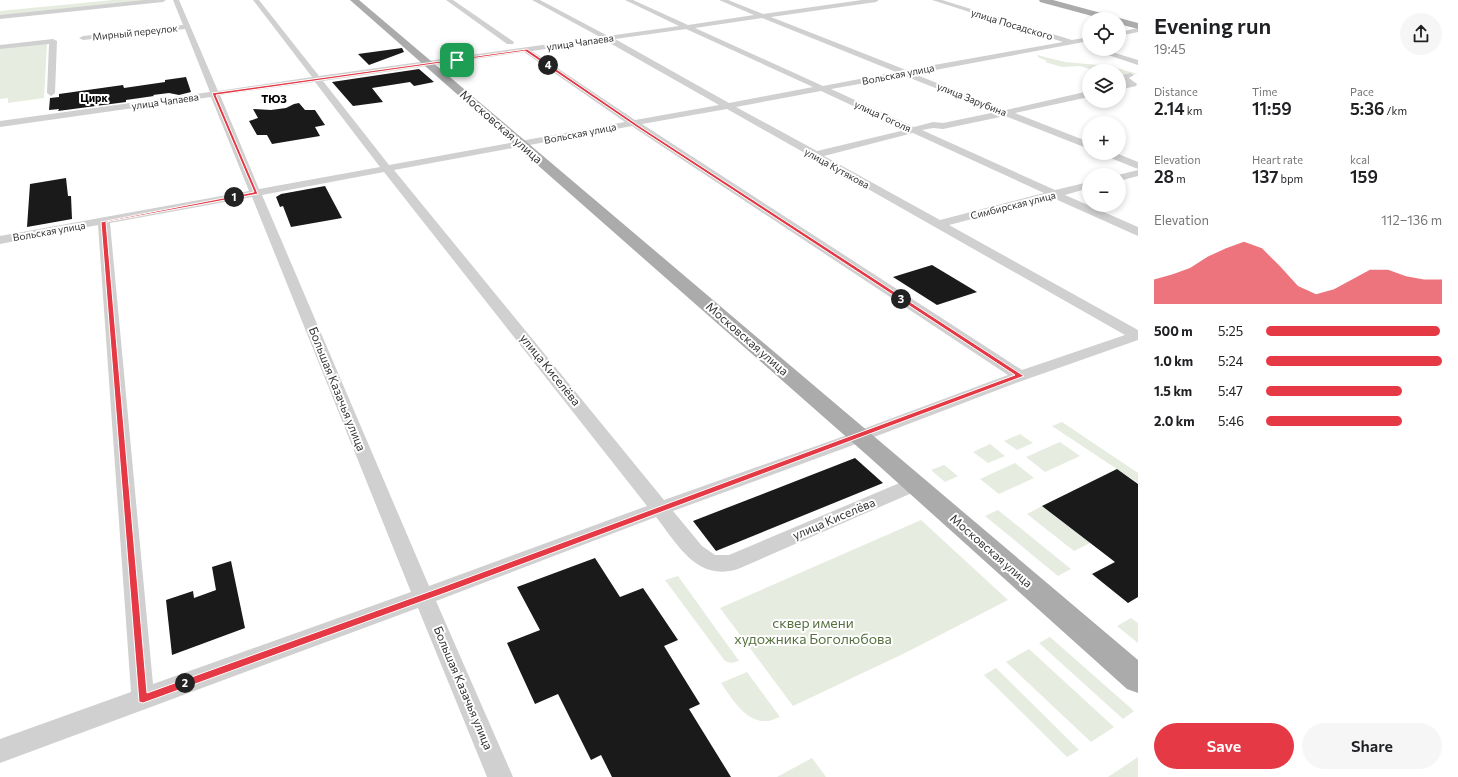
<!DOCTYPE html>
<meta charset="utf-8">
<style>
:root{--surface:#fff;--page:#f6f6f6;--text:#202124;--muted:#757577;--accent:#e63946}
body{margin:0;font-family:Commissioner,sans-serif;background:var(--page);color:var(--text);height:100vh;display:flex;flex-direction:column;font-size:15px;white-space:nowrap}
*{box-sizing:border-box;margin:0}
p{font-size:13px;color:var(--muted)}
.icon{flex:none;width:22px;height:22px;fill:none;stroke:currentColor;stroke-width:2;stroke-linecap:round;stroke-linejoin:round}
.map{position:relative;flex:1;overflow:hidden}
.side{display:flex;flex-direction:column;background:var(--surface);width:320px}
.side>*{flex:none}
.fabs{position:absolute;left:1082px;top:12px;display:grid;gap:8px}
.fabs a{display:grid;place-items:center;width:44px;height:44px;border-radius:50%;background:var(--surface);box-shadow:0 2px 6px #0003;font-size:20px}
.pin{position:absolute;display:grid;place-items:center;width:34px;height:34px;color:#fff;margin:-17px;border-radius:8px;box-shadow:0 2px 6px #0006}
.km{position:absolute;width:20px;height:20px;margin:-10px;border-radius:50%;background:#222;color:#fff;font-size:11px;line-height:20px;text-align:center}
.round{display:grid;place-items:center;flex:none;width:42px;height:42px;border-radius:21px;background:var(--page)}
.headline{display:flex;align-items:center;justify-content:space-between;height:68px;padding:0 16px}
h1{font-size:22px;font-weight:600;line-height:30px}
.figures{display:grid;grid-template-columns:repeat(3,1fr);gap:6px;height:68px;padding:4px 16px}
.figures div{display:grid;align-content:center}
.figures b{font-size:17px;font-weight:600}
.figures small{font-size:11px;font-weight:400}
.figures p{font-size:11px}
.chart{height:112px;padding:8px 16px}
.chart p{display:flex;justify-content:space-between}
.chart svg{width:100%;height:72px;margin-top:4px;fill:var(--accent);opacity:.7}
.button{display:flex;gap:8px;margin-top:auto;padding:8px 16px}
.button a{flex:1;height:46px;border-radius:24px;background:var(--accent);color:#fff;font-size:16px;font-weight:600;line-height:46px;text-align:center}
.button a+a{background:var(--page);color:var(--text)}
ul{padding:0 16px;list-style:none;font-size:13px}
li{display:grid;grid-template-columns:64px 48px 1fr;align-items:center;height:30px}
li i{height:10px;border-radius:5px;background:var(--accent)}
main{display:flex;flex:1;min-height:0}
.map>svg:first-child{display:block}
</style>
<main>
<div class="map">
<svg width="1138" height="777" viewBox="0 0 1138 777">
<rect width="100%" height="100%" fill="#fff"/>
<g fill="#e6ecdf">
<path d="M113,0H155L0,16V11Z"/>
<path d="M47,44L44,98L8,103V98L0,99V48Z"/>
<path d="M1037,55L1065,62L1109,66L1138,74L1119,76V71H1096L1080,66L1062,67L1045,62L1047,61L1038,57Z"/>
<path d="M1062,422L1138,473V483L1052,426Z"/>
<path d="M1020,434L1033,443L1017,450L1004,441Z"/>
<path d="M1060,442L1080,456L1045,472L1026,457Z"/>
<path d="M990,444L1005,456L988,463L973,452Z"/>
<path d="M1015,463L1034,478L999,494L980,479Z"/>
<path d="M944,465L958,476L945,482L931,470Z"/>
<path d="M1042,506L1090,543L1074,551L1027,514Z"/>
<path d="M998,510L1071,569L1058,576L985,516Z"/>
<path d="M921,520L1008,600L905,653L793,706L720,608Z"/>
<path d="M678,576L739,661L731,663L725,661L665,580Z"/>
<path d="M1131,618L1138,623V643L1117,626Z"/>
<path d="M1050,637L1134,711L1123,719L1039,643Z"/>
<path d="M1029,649L1114,727L1091,742L1006,662Z"/>
<path d="M996,668L1079,750L1067,757L984,675Z"/>
<path d="M747,672L780,717C776,718 771,721 768,721C745,723 732,698 721,683Z"/>
<path d="M1138,757V777H1108Z"/>
<path d="M812,758L826,777H777Z"/>
</g>
<g fill="#1a1a1a">
<path d="M402,48L404,52L369,65L358,54Z"/>
<path d="M419,69L434,82L414,86L410,82L372,88L383,102L353,106L332,82Z"/>
<path d="M186,77L191,92L179,95L169,93L153,95L154,96L126,100V102L58,111L59,109L49,110L50,98L59,97V94L123,85L124,88L165,82V80Z"/>
<path d="M299,103L305,110H315L325,125L315,127L320,136L272,144L267,135H257L249,121L258,118L253,109L271,110L286,108L294,104Z"/>
<path d="M66,178L68,196H71L72,219L27,227L30,184Z"/>
<path d="M325,186L342,218L291,227L283,206L280,207L276,197L281,194Z"/>
<path d="M932,265L977,292L937,305L893,277Z"/>
<path d="M855,458L883,483L716,551L693,521Z"/>
<path d="M1117,469L1138,484V597L1128,603L1092,574L1115,562L1042,506Z"/>
<path d="M595,558L620,597L643,588L678,640L664,646L700,704L689,709L731,777H612L601,755L591,760L558,694L535,704L507,643L540,630L517,587Z"/>
<path d="M231,561L245,628L172,655L166,600L193,591L194,598L216,590L212,567Z"/>
</g>
<g fill="none" stroke-linecap="round" stroke-linejoin="round">
<g fill="#d0d0d0" fill-rule="evenodd">
<path d="M145,0H166L163,2L0,19V15Z"/>
<path d="M173,0H179L218,91L312,77L253,0H259L319,76L600,37L532,0H540L608,36L679,26L625,0H633L688,25L754,15L719,0H728L763,14L862,0H879L876,2L771,17L906,70L1063,42L932,0H942L1072,40L1089,37V41L914,74L1006,110L1089,91V97L1015,113L1089,142V149L1005,116L943,129L933,128L922,130L1055,190L1089,182V188L1065,195L1138,227V236L1053,198L949,225L1138,330V340L1016,383L848,447L673,511L702,546L715,555H729L909,479L915,477L921,479L924,484L921,489L738,569C697,582 678,545 656,517L436,601L513,777H487L418,608L0,763V739L131,692L98,225L0,244V236L249,191L211,97L0,127V121L210,92L185,29L83,40L79,38L83,36L183,25ZM762,18L896,72L823,86L695,28ZM686,29L813,87L729,103L615,39ZM606,40L608,42L719,105L635,120L532,51ZM524,52L625,122L389,165L323,81ZM905,76L996,112L943,123L933,122L914,127L831,89ZM315,82L380,167L259,189L220,95ZM821,91L905,130L817,151L736,107ZM727,109L1125,335L1022,370L642,124ZM632,126L636,129L1008,375L836,439L664,500L394,170ZM913,133L1044,193L940,220L824,156ZM384,172L647,506L429,586L262,195ZM252,197L411,592L153,684L110,223Z"/>
<path d="M446,0H453L514,42L513,44H507Z"/>
<path d="M1138,28V32L1119,36V32Z"/>
<path d="M53,39L57,41L55,93L51,96L47,93L49,44L0,49V45Z"/>
<path d="M1090,49H1102L1138,60V65Z"/>
<path d="M1130,73L1134,75L1129,78L1137,84L1136,86L1119,90V84L1125,83L1119,80V76Z"/>
<path d="M1102,153H1116L1138,162V169L1103,155Z"/>
<path d="M1138,170V176L1119,181L1118,175Z"/>
</g>
<g fill="#ababab" fill-rule="evenodd">
<path d="M350,0H359L1138,660V693L1127,689L868,456Z"/>
<path d="M1039,0H1053L1138,23V29L1119,24V19H1103L1040,2Z"/>
</g>
</g>
<path fill="#e63946" stroke="#fff" fill-rule="evenodd" d="M527,49L641,127L1024,376L448,592L143,703L139,702L101,222L254,192L212,93ZM525,51L638,128L1015,375L442,587L147,693L106,222L258,194L216,95Z"/>
<g text-anchor="middle" stroke-width="4" stroke-linejoin="round" paint-order="stroke">
<g font-size="10" fill="#333" stroke="#fff">
<text transform="translate(1012 24) rotate(17)" y="4">улица Посадского</text>
<text transform="translate(135 32) rotate(-6)" y="4">Мирный переулок</text>
<text transform="translate(580 42) rotate(-8)" y="4">улица Чапаева</text>
<text transform="translate(898 74) rotate(-11)" y="4">Вольская улица</text>
<text transform="translate(972 99) rotate(22)" y="4">улица Зарубина</text>
<text transform="translate(165 101) rotate(-8)" y="4">улица Чапаева</text>
<text transform="translate(883 116) rotate(25)" y="4">улица Гоголя</text>
<text transform="translate(580 133) rotate(-11)" y="4">Вольская улица</text>
<text transform="translate(837 168) rotate(29)" y="4">улица Кутякова</text>
<text transform="translate(1013 205) rotate(-14)" y="4">Симбирская улица</text>
<text transform="translate(49 231) rotate(-10)" y="4">Вольская улица</text>
</g>
<g font-size="11" font-weight="bold" fill="#000" stroke="#fff">
<text x="94" y="102">Цирк</text>
<text x="274" y="103">ТЮЗ</text>
</g>
<g font-size="12" fill="#333" stroke="#fff">
<text transform="translate(501 127) rotate(41)" y="4">Московская улица</text>
<text transform="translate(747 339) rotate(41)" y="4">Московская улица</text>
<text transform="translate(550 370) rotate(51)" y="4">улица Киселёва</text>
<text transform="translate(337 389) rotate(68)" y="4">Большая Казачья улица</text>
<text transform="translate(834 519) rotate(-23)" y="4">улица Киселёва</text>
<text transform="translate(991 551) rotate(41)" y="4">Московская улица</text>
<text transform="translate(463 688) rotate(67)" y="4">Большая Казачья улица</text>
</g>
<g font-size="14" fill="#56703f" stroke="#fff">
<text x="813" y="628">сквер имени<tspan x="813" dy="16">художника Боголюбова</tspan></text>
</g>
</g>
</svg>
<div class="fabs">
<a><svg class="icon" aria-label="locate" viewBox="0 0 24 24"><circle cx="12" cy="12" r="6"/><path d="M12 2v4M12 18v4M2 12h4M18 12h4"/></svg></a>
<a><svg class="icon" aria-label="layers" viewBox="0 0 24 24"><path d="M12 4l9 5-9 5-9-5zM3 14l9 5 9-5"/></svg></a>
<a>+</a>
<a>−</a>
</div>
<div class="pin" style="left:457px;top:60px;background:#1e9e55"><svg class="icon" aria-label="arrive" viewBox="0 0 24 24"><path d="M6 21V4h12l-3 4 3 4H6"/></svg></div>
<b class="km" style="left:234px;top:197px">1</b>
<b class="km" style="left:185px;top:683px">2</b>
<b class="km" style="left:901px;top:299px">3</b>
<b class="km" style="left:548px;top:65px">4</b>
</div>
<section class="side">
<div class="headline"><div><h1>Evening run</h1><p>19:45</p></div><a class="round"><svg class="icon" aria-label="share" viewBox="0 0 24 24"><path d="M12 15V3M7 8l5-5 5 5M5 13v7h14v-7"/></svg></a></div>
<div class="figures">
<div><p>Distance</p><b>2.14<small> km</small></b></div>
<div><p>Time</p><b>11:59</b></div>
<div><p>Pace</p><b>5:36<small> /km</small></b></div>
</div>
<div class="figures">
<div><p>Elevation</p><b>28<small> m</small></b></div>
<div><p>Heart rate</p><b>137<small> bpm</small></b></div>
<div><p>kcal</p><b>159</b></div>
</div>
<div class="chart"><p><span>Elevation</span>112–136 m</p>
<svg viewBox="0 0 160 44" preserveAspectRatio="none"><path d="M0 44V29L10 26L20 22L30 15L40 10L50 6L60 10L70 21L80 33L90 38L100 35L110 29L120 23L130 23L140 27L150 29L160 29V44z"/></svg>
</div>
<ul>
<li><b>500 m</b>5:25<i style="width:99%"></i></li>
<li><b>1.0 km</b>5:24<i style="width:100%"></i></li>
<li><b>1.5 km</b>5:47<i style="width:77%"></i></li>
<li><b>2.0 km</b>5:46<i style="width:77%"></i></li>
</ul>
<div class="button"><a>Save</a><a>Share</a></div>
</section>
</main>
